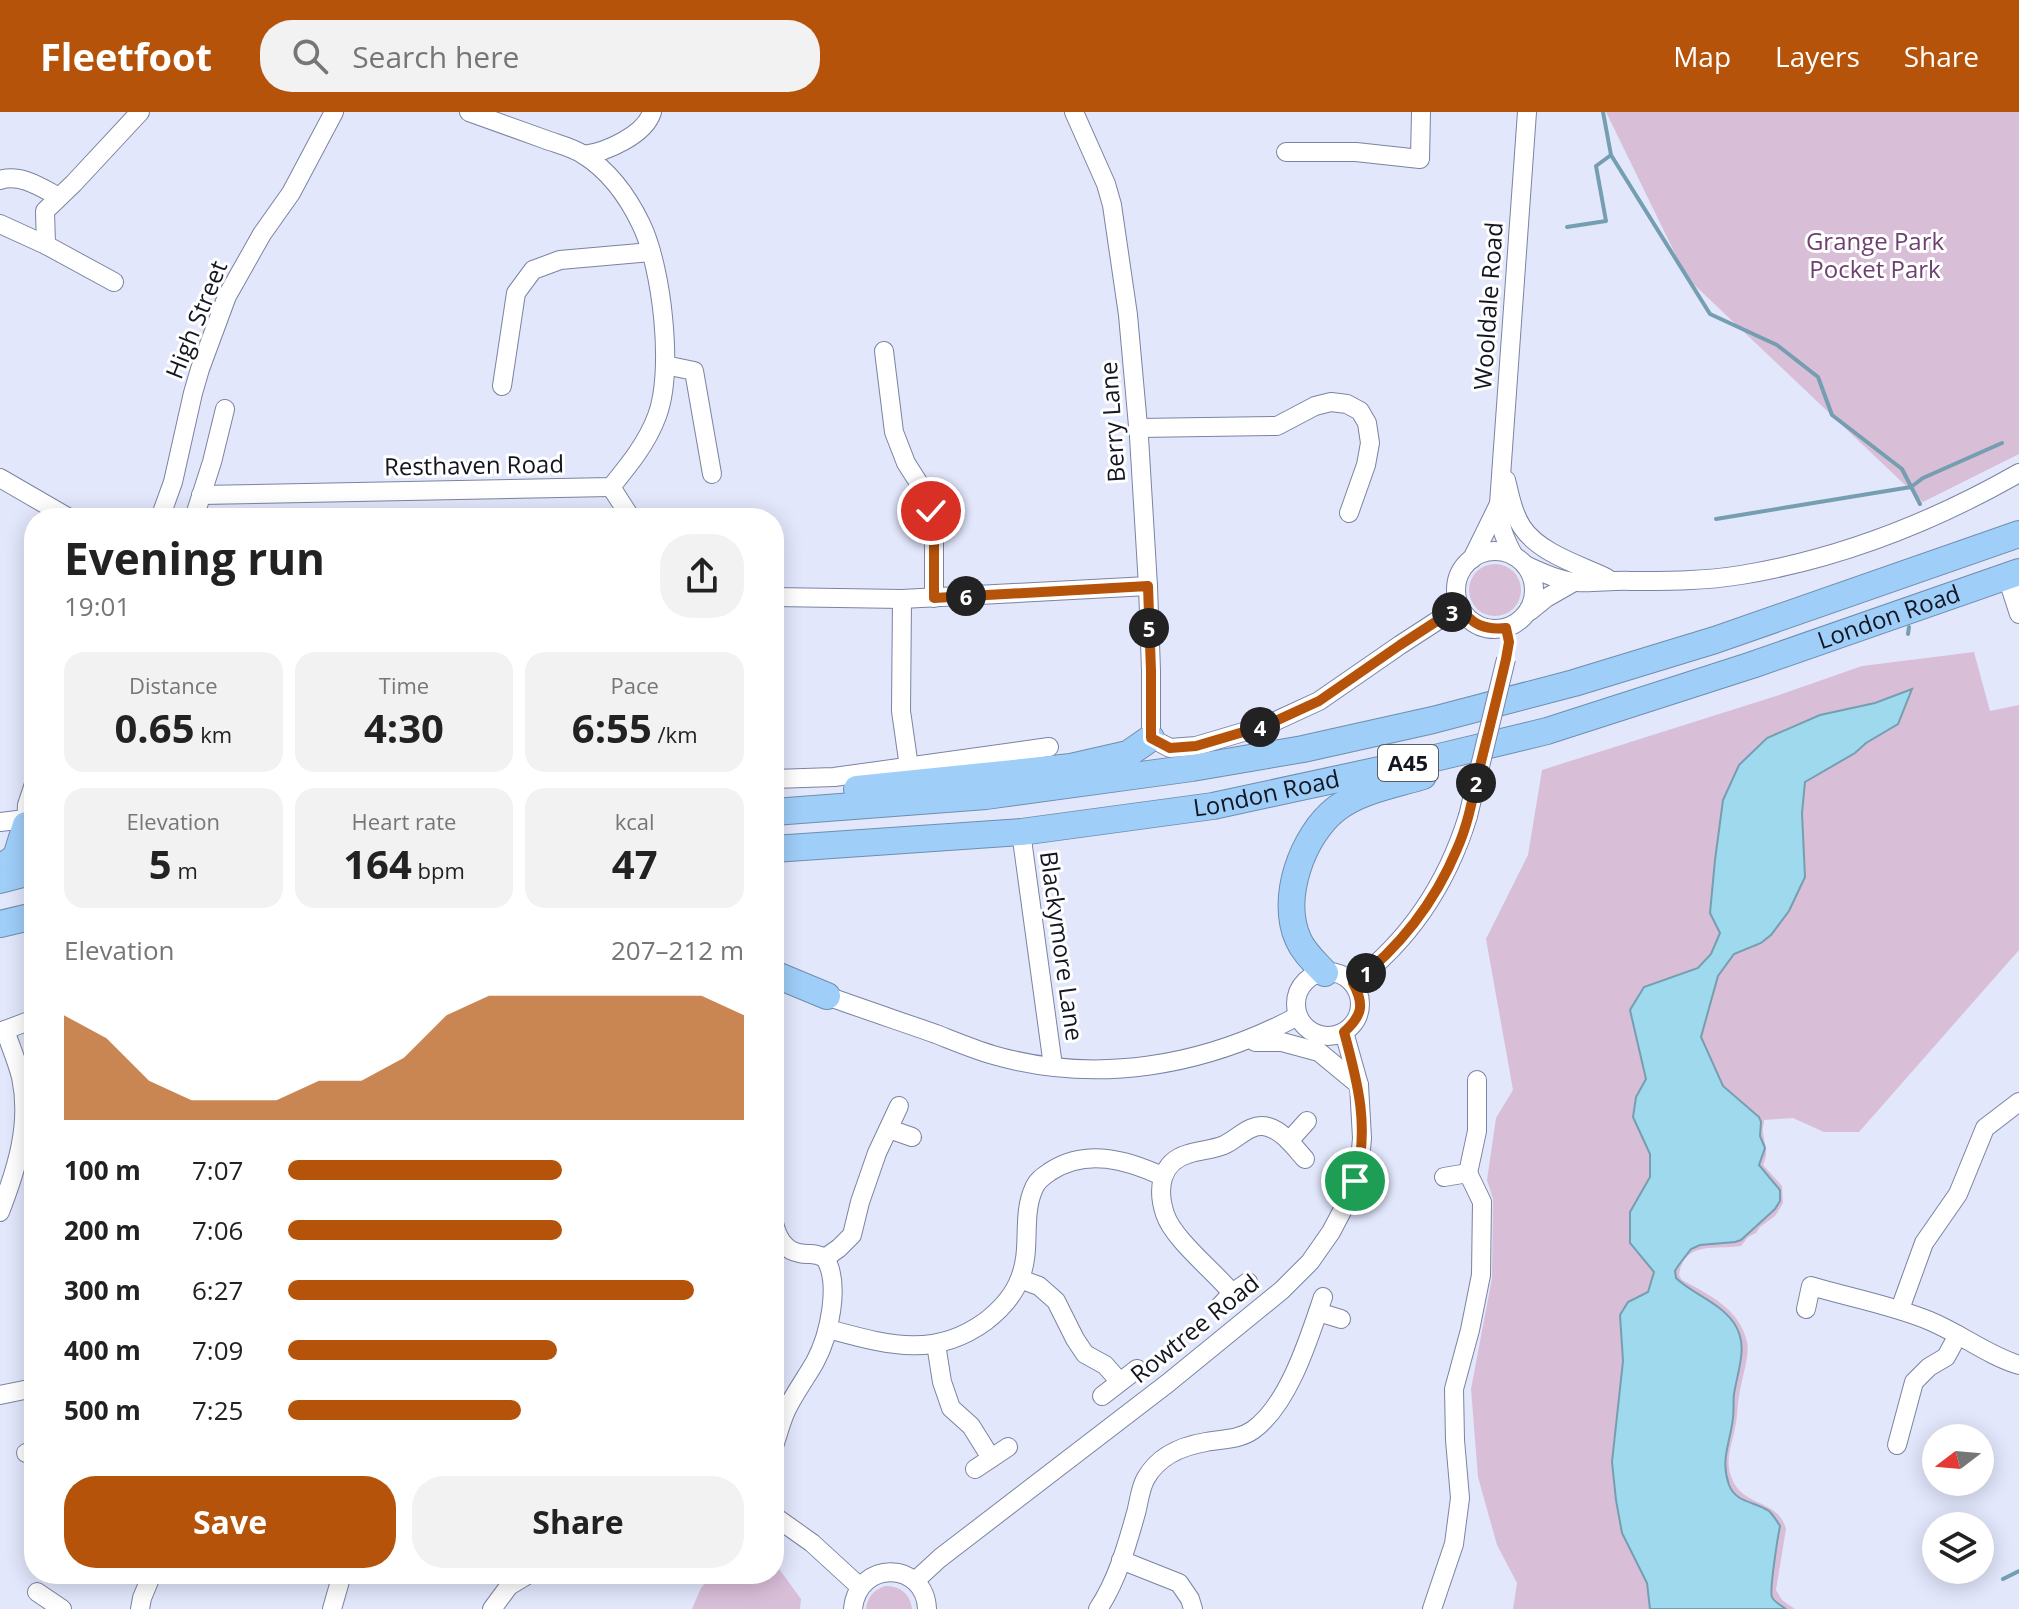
<!DOCTYPE html>
<meta charset="utf-8">
<style>
:root{--surface:#fff;--page:#f2f2f2;--text:#222;--muted:#767676;--accent:#b45309}
body{margin:0;font-family:"Open Sans",sans-serif;background:var(--page);color:var(--text);height:100vh;display:flex;flex-direction:column;font-size:30px;white-space:nowrap}
*{box-sizing:border-box;margin:0}
p{font-size:26px;color:var(--muted)}
.icon{flex:none;width:44px;height:44px;fill:none;stroke:currentColor;stroke-width:2;stroke-linecap:round;stroke-linejoin:round}
.map{position:relative;flex:1;overflow:hidden}
.details{position:absolute;left:24px;top:396px;width:760px;height:1076px;display:flex;flex-direction:column;background:var(--surface);border-radius:32px;box-shadow:0 4px 20px #0003}
.details>*{flex:none}
.needle{width:52px;rotate:254deg}
.controls{position:absolute;left:1922px;top:1312px;display:grid;gap:16px}
.controls a{display:grid;place-items:center;width:72px;height:72px;border-radius:50%;background:var(--surface);box-shadow:0 4px 20px #0003;font-size:40px}
.pin{position:absolute;display:grid;place-items:center;width:68px;height:68px;color:#fff;margin:-34px;border:4px solid #fff;border-radius:50%;box-shadow:0 2px 8px #0007}
.km{position:absolute;width:40px;height:40px;margin:-20px;border-radius:50%;background:#222;color:#fff;font-size:22px;line-height:40px;text-align:center}
.round{display:grid;place-items:center;flex:none;width:84px;height:84px;border-radius:32px;background:var(--page)}
.headline{display:flex;align-items:center;justify-content:space-between;height:136px;padding:0 40px}
h1{font-size:44px;font-weight:700;line-height:60px}
.stats{display:grid;grid-template-columns:repeat(3,1fr);gap:12px;height:136px;padding:8px 40px}
.stats div{display:grid;align-content:center;border-radius:20px;background:var(--page);text-align:center}
.stats b{font-size:40px;font-weight:700}
.stats small{font-size:22px;font-weight:400}
.stats p{font-size:22px}
.chart{height:224px;padding:16px 40px}
.chart p{display:flex;justify-content:space-between}
.chart svg{width:100%;height:144px;margin-top:8px;fill:var(--accent);opacity:.7}
.primary-button{display:flex;gap:16px;margin-top:auto;padding:16px 40px}
.primary-button a{flex:1;height:92px;border-radius:32px;background:var(--accent);color:#fff;font-size:32px;font-weight:700;line-height:92px;text-align:center}
.primary-button a+a{background:var(--page);color:var(--text)}
ul{padding:0 40px;list-style:none;font-size:26px}
li{display:grid;grid-template-columns:128px 96px 1fr;align-items:center;height:60px}
li i{height:20px;border-radius:10px;background:var(--accent)}
header{display:flex;align-items:center;gap:48px;box-sizing:border-box;height:112px;padding:0 40px;background:var(--accent);color:#fff}
header strong{font-size:38px}
nav{display:flex;gap:44px;margin-inline-start:auto;font-size:28px}
.search{width:560px;height:72px;background:var(--page);display:flex;align-items:center;gap:20px;box-sizing:border-box;padding:0 28px;border-radius:32px;color:var(--muted);font-size:30px}
.map>svg:first-child{display:block}
</style>
<header>
<strong>Fleetfoot</strong>
<div class="search"><svg class="icon" aria-label="search" viewBox="0 0 24 24"><circle cx="10" cy="10" r="6"/><path d="M15 15l6 6"/></svg>Search here</div>
<nav><a>Map</a><a>Layers</a><a>Share</a></nav>
</header>
<div class="map">
<svg width="2019" height="1497" viewBox="0 0 2019 1497">
<rect width="100%" height="100%" fill="#e2e7fc"/>
<g fill="#d9bed8">
<path d="M1606,0H2019V342L1923,390L1687,166Z"/>
<circle cx="1495" cy="478" r="26"/>
<path d="M1974,540L1990,599L2019,593V838L1859,1020H1824L1793,1006L1764,1008C1764,1012 1762,1017 1763,1021C1765,1034 1769,1040 1763,1053L1782,1074L1783,1091L1775,1104L1760,1115L1756,1121L1748,1125L1741,1134C1716,1138 1684,1128 1679,1163L1682,1168C1708,1182 1740,1197 1747,1230C1750,1242 1742,1266 1740,1279C1737,1291 1738,1303 1735,1316C1732,1332 1725,1348 1731,1364C1741,1396 1778,1386 1786,1417L1776,1478L1782,1488L1795,1497H1513L1517,1471L1497,1433L1478,1365L1471,1277L1492,1166L1493,1087L1487,1068L1496,1006L1513,978L1486,827L1528,743L1542,658L1782,582L1862,554Z"/>
<path d="M774,1450L801,1487L800,1497H692L701,1476L713,1462H774Z"/>
<path d="M885,1474C901,1474 910,1482 912,1497H866C867,1485 874,1478 885,1474Z"/>
</g>
<path fill="#9fd9ed" stroke="#759eb0" stroke-width="2" d="M1912,577L1898,612L1866,631L1855,641L1805,670L1802,701L1805,765L1789,799L1771,823L1761,831L1734,842L1718,864L1701,925L1723,974L1759,1005L1761,1010L1760,1024L1765,1036L1759,1053L1780,1078V1089L1775,1097L1741,1128L1735,1130L1700,1133L1691,1137L1678,1154L1675,1159L1676,1166C1694,1183 1719,1190 1734,1211C1749,1233 1738,1257 1734,1282C1733,1290 1734,1298 1733,1306C1730,1332 1720,1347 1729,1373C1736,1391 1754,1389 1769,1399C1773,1403 1777,1409 1780,1414C1778,1424 1769,1480 1772,1485C1774,1490 1782,1494 1786,1497H1650L1647,1471L1622,1421L1616,1388L1612,1350L1623,1249L1620,1203L1628,1190L1648,1180L1654,1160L1630,1131V1100L1650,1065V1042L1633,1005L1636,985L1646,967L1630,898L1644,875L1698,856L1711,842L1720,821L1710,801L1715,748L1723,688L1739,653L1767,626L1820,603L1875,591Z"/>
<g fill="none" stroke-linecap="round" stroke-linejoin="round">
<g stroke="#759eb0" stroke-width="4">
<path d="M1603,0L1611,43L1710,202L1777,233L1818,265L1832,303L1902,357L1920,392"/>
<path d="M1567,115L1606,109L1596,54L1611,43"/>
<path d="M1716,407L1911,375L1923,366L2002,331"/>
<path d="M1908,522L1909,515"/>
<path d="M2003,1467L2019,1459"/>
</g>
<g stroke="#7b83a1" stroke-width="20">
<g id="minor">
<path d="M1074,0L1106,72L1112,93L1128,203L1139,325L1148,474L1151,559V626L1170,636L1196,634L1267,613L1319,589L1400,533L1460,494"/>
<path d="M1286,40H1356L1420,47L1421,0"/>
<path d="M584,43C606,40 645,23 652,0"/>
<path d="M0,68C20,61 42,76 59,85"/>
<path d="M0,112L46,133L114,170"/>
<path d="M46,133L45,99L74,71L140,0"/>
<path d="M884,239L894,320L906,351L927,384L934,413V486"/>
<path d="M665,253L694,259L712,362"/>
<path d="M502,274L516,181L533,158L560,148L651,140"/>
<path d="M1138,316L1277,314L1315,294L1331,290L1347,292L1360,299L1367,311L1370,331L1366,353L1349,401"/>
<path d="M0,366L69,406"/>
<path d="M1506,368C1510,384 1513,401 1522,415C1539,441 1580,453 1607,466"/>
<path d="M611,375L631,406"/>
<path d="M201,383L611,375C629,353 647,331 657,304C674,259 662,155 641,112C628,85 609,59 584,43C572,35 557,32 544,27C519,18 494,9 469,0"/>
<path d="M160,406L173,370L193,281L200,257L227,184L262,122L291,81L334,0"/>
<path d="M194,406L212,350L225,297"/>
<circle cx="1495" cy="478" r="39"/>
<path d="M1514,444C1504,426 1499,413 1499,392L1527,0"/>
<path d="M1472,447L1498,394"/>
<path d="M1525,453C1541,460 1559,469 1577,470C1595,471 1613,468 1631,469C1668,469 1705,469 1741,463C1838,447 1933,410 2019,361"/>
<path d="M2007,465L2019,502"/>
<path d="M774,485L902,487L1148,474"/>
<path d="M902,487L901,599L909,655"/>
<path d="M1530,499L1546,486L1574,470"/>
<path d="M774,667L834,665L1049,635"/>
<path d="M0,710L25,707"/>
<path d="M26,713L27,693L34,672"/>
<path d="M1021,720L1053,954"/>
<circle cx="1328" cy="892" r="32"/>
<path d="M1353,871C1409,829 1447,772 1468,704"/>
<path d="M827,884C863,897 899,909 936,922C954,929 973,937 993,943C1097,973 1204,954 1298,904"/>
<path d="M0,920L34,907"/>
<path d="M1255,930H1282L1319,940L1359,973"/>
<path d="M889,1017L912,1025"/>
<path d="M1289,1029L1307,1009"/>
<path d="M1468,1061L1477,1019V968"/>
<path d="M0,1100C17,1056 31,1012 21,965C17,949 10,933 5,918"/>
<path d="M774,1111C777,1124 783,1138 799,1141C811,1144 811,1139 825,1146C841,1172 829,1224 815,1250C807,1264 797,1278 789,1293C782,1305 779,1320 774,1334"/>
<path d="M825,1146L839,1136L852,1123L860,1090L877,1041L899,994"/>
<path d="M1020,1167L1039,1174L1056,1189L1075,1227L1085,1242L1105,1253L1120,1270"/>
<path d="M1232,1181C1214,1159 1173,1127 1165,1102C1157,1078 1160,1050 1188,1042C1200,1038 1212,1038 1224,1033C1238,1027 1250,1010 1268,1015C1283,1019 1295,1036 1305,1047"/>
<path d="M1220,1194L1232,1181L1248,1170"/>
<path d="M1806,1197L1811,1174C1851,1186 1892,1193 1930,1209C1961,1222 1987,1243 2019,1253"/>
<path d="M1900,1197L1924,1131L1958,1082L1985,1016L2019,990"/>
<path d="M1318,1200L1341,1207"/>
<path d="M828,1217C885,1232 933,1248 986,1209C1000,1198 1014,1183 1020,1166C1032,1137 1021,1104 1034,1076C1037,1068 1044,1064 1051,1059C1087,1036 1127,1048 1162,1064"/>
<path d="M936,1232L942,1270L951,1296L971,1314L991,1346"/>
<path d="M0,1283L34,1276"/>
<path d="M1102,1284L1137,1257"/>
<path d="M1897,1333L1914,1270L1929,1255L1946,1245L1958,1223"/>
<path d="M26,1341L34,1343"/>
<path d="M975,1357L1008,1335"/>
<path d="M774,1404L812,1431L860,1475"/>
<path d="M1121,1448L1179,1471L1190,1487L1193,1497"/>
<path d="M915,1469L940,1446L1168,1271L1282,1178L1310,1150L1331,1120L1351,1082L1360,1049L1362,1026L1359,973L1344,920"/>
<path d="M37,1480L62,1497"/>
<path d="M140,1497L142,1486L152,1462"/>
<path d="M332,1497L342,1462"/>
<path d="M492,1497L509,1474L529,1462"/>
<path d="M853,1497C858,1447 925,1449 927,1497"/>
<path d="M1098,1497C1117,1469 1127,1433 1136,1401C1139,1390 1140,1376 1146,1366C1159,1343 1182,1334 1206,1330C1222,1327 1239,1328 1253,1318C1289,1292 1309,1226 1323,1185"/>
<path d="M1432,1497L1454,1432L1460,1386L1455,1328L1454,1277L1470,1218L1481,1163L1482,1090L1468,1061L1444,1065"/>
</g>
</g>
<g stroke="#6e8ead" stroke-width="28">
<g id="highway">
<path d="M857,677L1071,655L1128,642L1151,626"/>
<path d="M774,700L986,684L1192,656L1303,637L1433,608L1574,571L1715,528L2019,422"/>
<path id="s1" d="M774,737L1021,720L1213,694L1435,646L1547,619L1752,553L2019,460"/>
<path d="M0,756L16,745L26,713"/>
<path d="M0,768L34,759"/>
<path d="M0,812L34,804"/>
<path d="M1325,861C1315,850 1304,841 1298,827C1280,786 1302,724 1336,697C1361,678 1394,673 1423,664"/>
<path d="M774,862L827,884"/>
</g>
</g>
<use href="#minor" stroke="#fff" stroke-width="18"/>
<use href="#highway" stroke="#9fcef9" stroke-width="26"/>
<g stroke="#7b83a1" stroke-width="20" stroke-linecap="butt">
<path id="minor-bridge" d="M1468,704L1506,547"/>
</g>
<use href="#minor-bridge" stroke="#fff" stroke-width="18"/>
</g>
<g fill="none" stroke-linecap="round" stroke-linejoin="round">
<g stroke="#fff" stroke-width="16">
<path id="route" d="M931,399L934,413V486L1148,474L1151,559V626L1170,636L1196,634L1267,613L1319,589L1400,533L1460,494C1471,513 1485,518 1506,516L1509,530L1506,547C1497,586 1487,626 1477,666C1472,690 1467,715 1457,737C1435,790 1399,837 1353,871C1365,893 1362,904 1344,920C1358,971 1370,1017 1355,1069"/>
</g>
<use href="#route" stroke="#b45309" stroke-width="10"/>
</g>
<g text-anchor="middle" stroke-width="6" stroke-linejoin="round" paint-order="stroke">
<rect fill="#fff" stroke="#5a5c64" stroke-width="2" x="1378" y="633" width="60" height="36" rx="6"/>
<g font-size="22" font-weight="bold" fill="#131621">
<text x="1408" y="659">A45</text>
</g>
<g font-size="24" fill="#6f3f6f" stroke="#fff">
<text x="1875" y="138">Grange Park<tspan x="1875" dy="28">Pocket Park</tspan></text>
</g>
<g font-size="24" fill="#131621" stroke="#fff">
<text transform="translate(1489 194) rotate(-86)" y="8">Wooldale Road</text>
<text transform="translate(197 208) rotate(-68)" y="8">High Street</text>
<text transform="translate(1113 310) rotate(-94)" y="8">Berry Lane</text>
<text transform="translate(474 354) rotate(-1)" y="8">Resthaven Road</text>
<text dy="8" stroke="none"><textPath href="#s1" startOffset="1144">London Road</textPath></text>
<text dy="8" stroke="none"><textPath href="#s1" startOffset="496">London Road</textPath></text>
<text transform="translate(1061 834) rotate(82)" y="8">Blackymore Lane</text>
<text transform="translate(1195 1217) rotate(-39)" y="8">Rowtree Road</text>
</g>
</g>
</svg>
<div class="controls">
<a><svg class="needle" viewBox="-14 -14 28 28"><path d="M0-13l5 13h-10z" fill="#e53935"/><path d="M0 13l5-13h-10z" fill="#767676"/></svg></a>
<a><svg class="icon" aria-label="layers" viewBox="0 0 24 24"><path d="M12 4l9 5-9 5-9-5zM3 14l9 5 9-5"/></svg></a>
</div>
<div class="pin" style="left:1355px;top:1069px;background:#1e9e55"><svg class="icon" aria-label="arrive" viewBox="0 0 24 24"><path d="M6 21V4h12l-3 4 3 4H6"/></svg></div>
<div class="pin" style="left:931px;top:399px;background:#d93025"><svg class="icon" aria-label="check" viewBox="0 0 24 24"><path d="M5 12l5 5 9-10"/></svg></div>
<b class="km" style="left:1366px;top:861px">1</b>
<b class="km" style="left:1476px;top:671px">2</b>
<b class="km" style="left:1452px;top:500px">3</b>
<b class="km" style="left:1260px;top:615px">4</b>
<b class="km" style="left:1149px;top:516px">5</b>
<b class="km" style="left:966px;top:484px">6</b>
<section class="details">
<div class="headline"><div><h1>Evening run</h1><p>19:01</p></div><a class="round"><svg class="icon" aria-label="share" viewBox="0 0 24 24"><path d="M12 15V3M7 8l5-5 5 5M5 13v7h14v-7"/></svg></a></div>
<div class="stats">
<div><p>Distance</p><b>0.65<small> km</small></b></div>
<div><p>Time</p><b>4:30</b></div>
<div><p>Pace</p><b>6:55<small> /km</small></b></div>
</div>
<div class="stats">
<div><p>Elevation</p><b>5<small> m</small></b></div>
<div><p>Heart rate</p><b>164<small> bpm</small></b></div>
<div><p>kcal</p><b>47</b></div>
</div>
<div class="chart"><p><span>Elevation</span>207–212 m</p>
<svg viewBox="0 0 160 44" preserveAspectRatio="none"><path d="M0 44V12L10 19L20 32L30 38L40 38L50 38L60 32L70 32L80 25L90 12L100 6L110 6L120 6L130 6L140 6L150 6L160 12V44z"/></svg>
</div>
<ul>
<li><b>100 m</b>7:07<i style="width:60%"></i></li>
<li><b>200 m</b>7:06<i style="width:60%"></i></li>
<li><b>300 m</b>6:27<i style="width:89%"></i></li>
<li><b>400 m</b>7:09<i style="width:59%"></i></li>
<li><b>500 m</b>7:25<i style="width:51%"></i></li>
</ul>
<div class="primary-button"><a>Save</a><a>Share</a></div>
</section>
</div>
